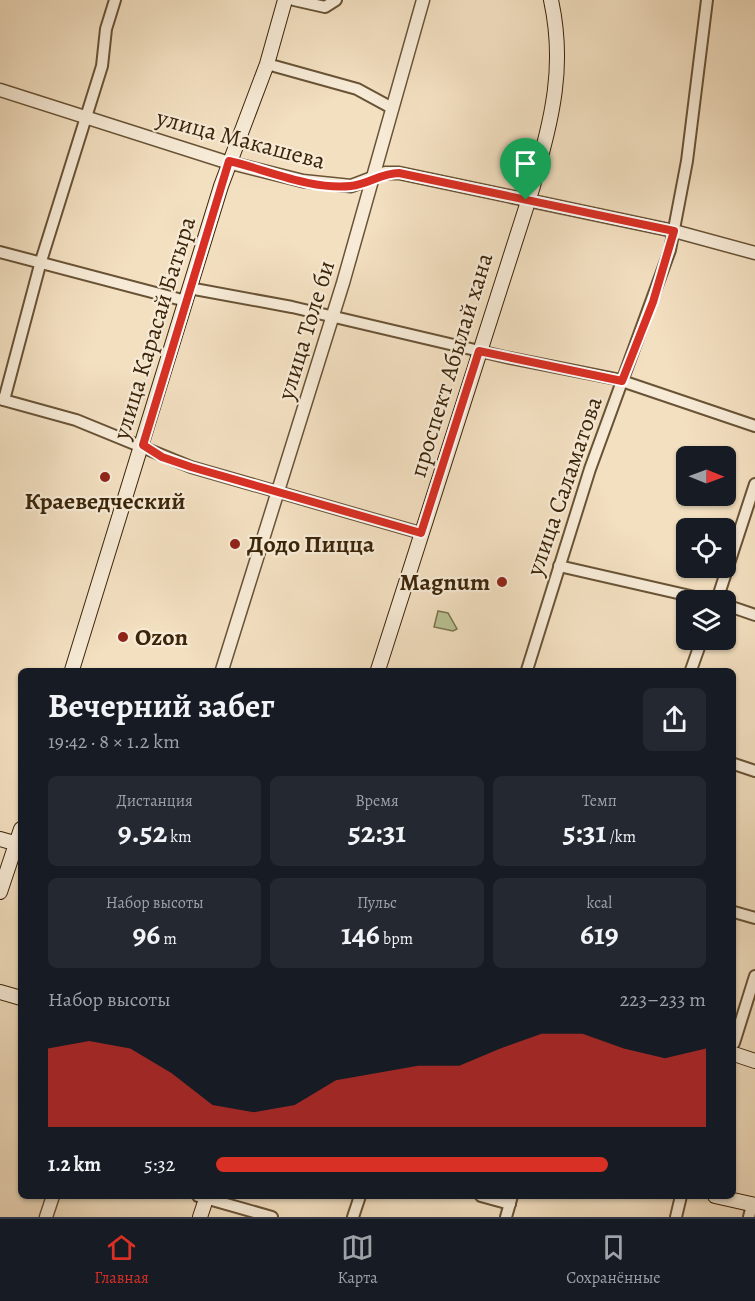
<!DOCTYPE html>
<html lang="ru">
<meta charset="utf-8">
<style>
:root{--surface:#171b24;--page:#242831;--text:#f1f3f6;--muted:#9ea1a6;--line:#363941;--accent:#d93025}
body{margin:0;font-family:Alegreya,serif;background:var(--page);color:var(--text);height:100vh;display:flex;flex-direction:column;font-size:22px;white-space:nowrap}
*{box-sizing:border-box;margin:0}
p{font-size:20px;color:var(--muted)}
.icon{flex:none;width:33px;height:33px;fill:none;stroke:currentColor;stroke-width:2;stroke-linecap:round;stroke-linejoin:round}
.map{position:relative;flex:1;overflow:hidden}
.details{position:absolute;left:18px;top:668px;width:718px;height:531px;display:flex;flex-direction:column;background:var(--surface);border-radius:9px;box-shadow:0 2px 4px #0004}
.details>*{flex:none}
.needle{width:39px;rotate:91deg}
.buttons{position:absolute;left:676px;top:446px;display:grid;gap:12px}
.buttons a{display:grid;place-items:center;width:60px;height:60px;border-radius:9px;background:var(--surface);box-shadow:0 2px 4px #0004;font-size:30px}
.pin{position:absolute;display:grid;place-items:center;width:51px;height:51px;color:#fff;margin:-62px -26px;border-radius:50% 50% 50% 0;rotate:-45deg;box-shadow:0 0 6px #0007}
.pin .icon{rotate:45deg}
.round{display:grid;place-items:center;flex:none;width:63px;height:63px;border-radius:9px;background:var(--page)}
.headline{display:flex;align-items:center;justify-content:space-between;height:102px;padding:0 30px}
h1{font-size:33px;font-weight:700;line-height:45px}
.metrics{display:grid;grid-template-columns:repeat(3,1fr);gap:9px;height:102px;padding:6px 30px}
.metrics div{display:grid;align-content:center;border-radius:9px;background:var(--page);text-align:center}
.metrics b{font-size:30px;font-weight:700}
.metrics small{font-size:16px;font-weight:400}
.metrics p{font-size:16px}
.chart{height:168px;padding:12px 30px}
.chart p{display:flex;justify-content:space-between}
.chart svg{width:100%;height:108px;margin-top:6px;fill:var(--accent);opacity:.7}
ul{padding:0 30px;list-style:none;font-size:20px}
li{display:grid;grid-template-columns:96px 72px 1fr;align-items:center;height:45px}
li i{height:15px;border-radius:8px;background:var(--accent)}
.tab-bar{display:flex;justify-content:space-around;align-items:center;height:84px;border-top:2px solid var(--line);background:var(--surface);font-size:16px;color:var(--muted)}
.tab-bar a{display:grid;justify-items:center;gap:3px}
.tab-bar .on{color:var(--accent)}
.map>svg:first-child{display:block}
</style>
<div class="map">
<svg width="755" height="1217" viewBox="0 0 755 1217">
<rect width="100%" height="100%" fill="#f3e0c1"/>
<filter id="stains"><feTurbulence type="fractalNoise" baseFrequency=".00333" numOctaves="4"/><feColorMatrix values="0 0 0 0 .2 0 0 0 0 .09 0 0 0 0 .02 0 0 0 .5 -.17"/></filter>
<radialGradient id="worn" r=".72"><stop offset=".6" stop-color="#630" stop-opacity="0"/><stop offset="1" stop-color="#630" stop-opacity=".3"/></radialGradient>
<path fill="#b9c394" stroke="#7a744e" stroke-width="1.5" d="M438,611L448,613L457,629L453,631L434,627Z"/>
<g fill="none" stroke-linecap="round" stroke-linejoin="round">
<g stroke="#695336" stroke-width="14">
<g id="minor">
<path d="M294,0L325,7L336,0"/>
<path d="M267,64L357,89L392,108"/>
<path d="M0,252L186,301"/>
<path d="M189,288L292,307L505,357L616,379L755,426"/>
<path d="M0,399L76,420L191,467L421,533"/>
<path d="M4,400L41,261L102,66L106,29L115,0"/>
<path d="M559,566L708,600"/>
<path d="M717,600L755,484"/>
<path d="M726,605L755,615"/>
<path d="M527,670L590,469L670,250L687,161L707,0"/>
<path d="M691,670L702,639"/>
<path d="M734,764L755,771"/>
<path d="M734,912L755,918"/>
<path d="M734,1043L755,976"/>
<path d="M198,1196L272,1217"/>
<path d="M481,1196L510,1204"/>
<path d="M353,1217L360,1196"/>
<path d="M506,1217L512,1196"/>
<path d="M676,1217L681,1196"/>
<path d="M749,1217L752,1205"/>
</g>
</g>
<g stroke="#695336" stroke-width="15">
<g id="tertiary">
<path d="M0,90L223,161L303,181L351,186L385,173H399L674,231L755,253"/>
<path d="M222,670L343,283L423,0"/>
<path d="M46,1217L53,1196"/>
</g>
</g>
<g stroke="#3b2408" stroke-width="16">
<g id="secondary">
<path d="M72,670L221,186L267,64L285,0"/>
<path d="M378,670L533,186C551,120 566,69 551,0"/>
<path d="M0,839L21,845"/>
<path d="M0,892L21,829"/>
<path d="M0,992L21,998"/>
<path d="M734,1054L755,1061"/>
<path d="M715,1196L755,1205"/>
<path d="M200,1217L207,1196"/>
</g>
</g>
<use href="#minor" stroke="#f7ebd7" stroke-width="10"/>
<use href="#tertiary" stroke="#f7ebd7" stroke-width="12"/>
<use href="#secondary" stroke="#f7ebd7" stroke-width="14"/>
</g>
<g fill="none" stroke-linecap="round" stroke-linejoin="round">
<g stroke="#fff" stroke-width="12">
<path id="route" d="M229,161C268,170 310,190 351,186C369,184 381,173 399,173L674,231L653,302L622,381L479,351L421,533L191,467L162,457L143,445Z"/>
</g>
<use href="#route" stroke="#d93025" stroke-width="8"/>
</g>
<g fill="#8f2418" stroke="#f7ebd7" stroke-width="2">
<circle cx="105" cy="477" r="6"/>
<circle cx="235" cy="544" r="6"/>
<circle cx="502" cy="582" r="6"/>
<circle cx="123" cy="637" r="6"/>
</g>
<g text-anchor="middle" stroke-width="4.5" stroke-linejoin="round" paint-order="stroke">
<g font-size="24" fill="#3b2408" stroke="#f7ebd7">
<text transform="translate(241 139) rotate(15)" y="8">улица Макашева</text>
<text transform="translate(154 328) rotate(-73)" y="8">улица Карасай Батыра</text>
<text transform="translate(306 330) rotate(-73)" y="8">улица Толе би</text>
<text transform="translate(451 365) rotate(-73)" y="8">проспект Абылай хана</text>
<text transform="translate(564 486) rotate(-71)" y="8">улица Саламатова</text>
</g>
<g font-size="24" font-weight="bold" fill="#3b2408" stroke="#f7ebd7" text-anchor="start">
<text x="105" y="509" text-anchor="middle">Краеведческий</text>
<text x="247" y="552">Додо Пицца</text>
<text x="490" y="590" text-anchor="end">Magnum</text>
<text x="135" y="645">Ozon</text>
</g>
</g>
<rect width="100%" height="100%" filter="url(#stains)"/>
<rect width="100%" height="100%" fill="url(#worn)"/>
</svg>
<div class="buttons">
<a><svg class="needle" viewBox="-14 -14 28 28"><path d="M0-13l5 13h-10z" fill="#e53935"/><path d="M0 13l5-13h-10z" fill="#9ea1a6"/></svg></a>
<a><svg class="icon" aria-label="locate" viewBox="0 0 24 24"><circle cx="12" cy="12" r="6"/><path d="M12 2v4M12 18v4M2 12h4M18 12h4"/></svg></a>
<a><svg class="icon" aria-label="layers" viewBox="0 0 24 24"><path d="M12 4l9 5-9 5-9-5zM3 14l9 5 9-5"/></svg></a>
</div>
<div class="pin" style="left:526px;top:200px;background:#1e9e55"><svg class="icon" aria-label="arrive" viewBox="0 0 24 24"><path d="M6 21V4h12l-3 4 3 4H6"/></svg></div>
<section class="details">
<div class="headline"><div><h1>Вечерний забег</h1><p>19:42 · 8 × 1.2 km</p></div><a class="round"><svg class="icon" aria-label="share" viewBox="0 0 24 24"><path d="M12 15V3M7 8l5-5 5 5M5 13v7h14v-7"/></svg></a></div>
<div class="metrics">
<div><p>Дистанция</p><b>9.52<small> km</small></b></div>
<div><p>Время</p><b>52:31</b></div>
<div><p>Темп</p><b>5:31<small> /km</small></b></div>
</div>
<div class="metrics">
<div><p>Набор высоты</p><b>96<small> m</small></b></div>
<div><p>Пульс</p><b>146<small> bpm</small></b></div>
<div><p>kcal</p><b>619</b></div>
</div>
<div class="chart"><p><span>Набор высоты</span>223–233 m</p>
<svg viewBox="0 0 160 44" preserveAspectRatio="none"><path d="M0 44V12L10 9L20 12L30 22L40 35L50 38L60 35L70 25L80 22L90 19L100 19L110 12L120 6L130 6L140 12L150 16L160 12V44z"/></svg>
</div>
<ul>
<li><b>1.2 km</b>5:32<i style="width:80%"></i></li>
</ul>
</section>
</div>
<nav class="tab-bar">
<a class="on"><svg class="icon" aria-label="home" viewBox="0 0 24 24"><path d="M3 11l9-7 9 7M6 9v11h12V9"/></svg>Главная</a>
<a><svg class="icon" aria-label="map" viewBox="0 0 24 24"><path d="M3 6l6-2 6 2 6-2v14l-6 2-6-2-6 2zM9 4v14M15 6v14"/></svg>Карта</a>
<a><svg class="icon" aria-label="saved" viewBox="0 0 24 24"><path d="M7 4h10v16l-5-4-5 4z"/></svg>Сохранённые</a>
</nav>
